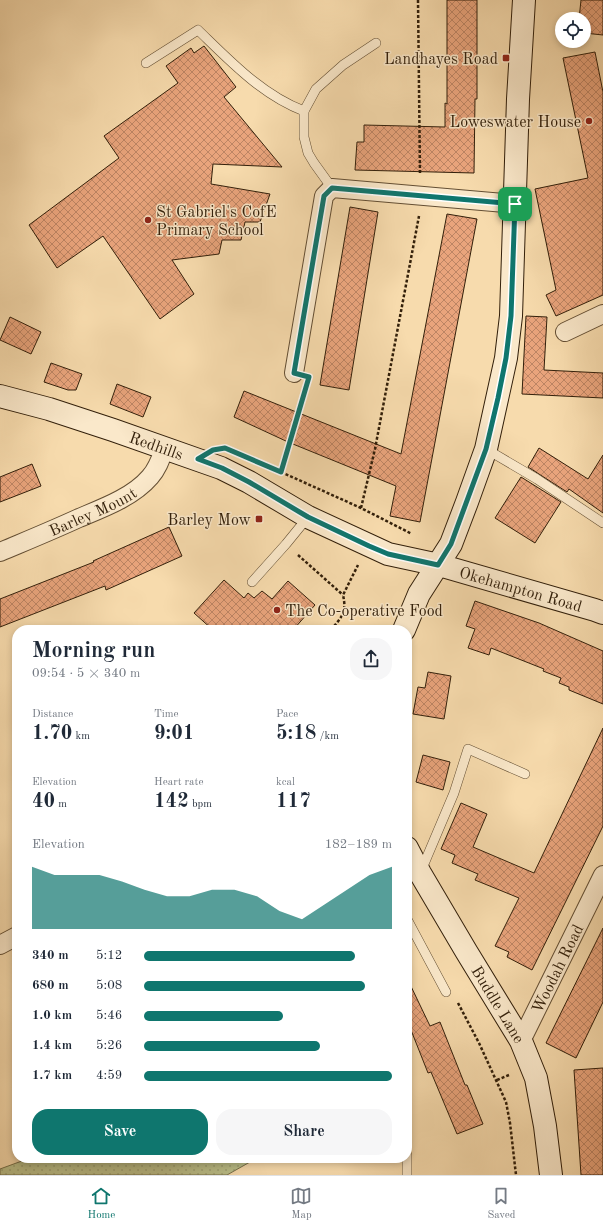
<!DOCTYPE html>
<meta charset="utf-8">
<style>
:root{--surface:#fff;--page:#f6f6f7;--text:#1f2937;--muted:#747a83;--line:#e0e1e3;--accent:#0f766e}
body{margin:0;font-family:"Old Standard TT",serif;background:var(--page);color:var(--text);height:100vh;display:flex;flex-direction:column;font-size:15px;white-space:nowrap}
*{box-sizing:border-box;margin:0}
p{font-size:13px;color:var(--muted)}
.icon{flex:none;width:22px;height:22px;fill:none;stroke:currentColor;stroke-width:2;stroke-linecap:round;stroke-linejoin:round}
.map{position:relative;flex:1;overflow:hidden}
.details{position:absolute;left:12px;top:625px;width:400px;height:538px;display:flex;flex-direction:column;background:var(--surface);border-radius:16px;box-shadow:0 2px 6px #0003}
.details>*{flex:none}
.controls{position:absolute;left:555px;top:12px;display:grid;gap:8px}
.controls a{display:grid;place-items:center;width:36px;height:36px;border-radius:50%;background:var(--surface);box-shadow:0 2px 6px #0003;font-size:20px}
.pin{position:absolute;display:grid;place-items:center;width:34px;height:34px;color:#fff;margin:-17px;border-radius:8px;box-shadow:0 2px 6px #0006}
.round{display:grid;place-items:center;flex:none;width:42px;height:42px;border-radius:16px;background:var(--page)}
.summary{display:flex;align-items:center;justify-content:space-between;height:68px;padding:0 20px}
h1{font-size:22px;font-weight:700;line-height:30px}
.stats{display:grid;grid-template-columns:repeat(3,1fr);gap:6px;height:68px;padding:4px 20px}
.stats div{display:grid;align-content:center}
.stats b{font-size:20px;font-weight:700}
.stats small{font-size:11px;font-weight:400}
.stats p{font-size:11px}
.chart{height:112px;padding:8px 20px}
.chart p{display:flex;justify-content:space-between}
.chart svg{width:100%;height:72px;margin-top:4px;fill:var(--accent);opacity:.7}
.cta{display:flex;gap:8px;margin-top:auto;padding:8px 20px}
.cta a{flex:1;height:46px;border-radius:16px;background:var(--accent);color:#fff;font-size:16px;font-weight:700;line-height:46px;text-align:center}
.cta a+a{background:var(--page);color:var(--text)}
ul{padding:0 20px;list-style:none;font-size:13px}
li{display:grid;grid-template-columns:64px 48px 1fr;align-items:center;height:30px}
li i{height:10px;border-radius:5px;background:var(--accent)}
.menu{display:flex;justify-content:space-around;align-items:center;height:56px;border-top:1px solid var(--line);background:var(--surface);font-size:11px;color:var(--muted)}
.menu a{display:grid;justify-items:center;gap:2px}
.menu .on{color:var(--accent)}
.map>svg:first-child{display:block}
</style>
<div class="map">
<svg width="603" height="1175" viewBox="0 0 603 1175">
<defs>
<pattern id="garden-dots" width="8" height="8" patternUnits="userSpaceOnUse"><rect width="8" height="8" fill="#bac18c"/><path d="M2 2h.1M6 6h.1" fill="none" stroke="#a0a577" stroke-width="1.8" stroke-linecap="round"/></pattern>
<pattern id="building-cross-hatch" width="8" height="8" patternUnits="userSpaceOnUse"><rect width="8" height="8" fill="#e9a47c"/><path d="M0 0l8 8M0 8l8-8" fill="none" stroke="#bd8564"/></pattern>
</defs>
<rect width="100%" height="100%" fill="#f7dbad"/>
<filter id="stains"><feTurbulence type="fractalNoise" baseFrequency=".005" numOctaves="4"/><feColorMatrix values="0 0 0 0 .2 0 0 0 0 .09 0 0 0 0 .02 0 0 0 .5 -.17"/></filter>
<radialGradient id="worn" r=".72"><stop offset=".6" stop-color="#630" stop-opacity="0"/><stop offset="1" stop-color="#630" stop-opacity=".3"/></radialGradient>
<path fill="url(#garden-dots)" stroke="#76704b" d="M30,1158H257L227,1175H0V1169Z"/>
<g fill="url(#building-cross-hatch)" stroke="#321f0a">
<path d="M447,0H477V99H475L474,173L355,170L357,142H364V125L445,127V103L447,104Z"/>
<path d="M581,0H603V35L584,33V19H579Z"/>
<path d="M204,46L236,87L224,97L282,167L213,164L211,184L270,194L260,222H245L241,240H222L219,254L172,260L194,294L160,319L103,236L57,268L29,225L119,158L104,136L178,83L166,66L191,48L194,53Z"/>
<path d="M595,52L603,92V295L556,316L546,295L556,290L535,189L588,178L563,58Z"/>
<path d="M350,207L378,212L349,390L320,385Z"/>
<path d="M447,214L477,219L420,522L390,516L396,486L288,442L234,417L244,391L401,454Z"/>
<path d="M526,316L547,317L544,370L603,373V398L522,394Z"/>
<path d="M10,317L41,332L31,354L0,340Z"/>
<path d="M51,363L82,374L76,390H68L44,382Z"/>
<path d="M117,384L151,397L143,417L110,404Z"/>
<path d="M539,448L588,479L603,455V513L569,489L567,492L528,467Z"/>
<path d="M32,464L41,486L0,502V477Z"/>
<path d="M521,477L561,502L535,543L495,518Z"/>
<path d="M169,527L182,556L106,590L105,586L0,627V599L94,562L93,561Z"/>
<path d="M224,580L244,598L248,593L254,598L262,591L272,599L288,581L315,605L293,630H213L194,613Z"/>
<path d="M475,601L539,623L603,651V704L569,690V687L559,683L561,678L543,671L544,669L491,648L489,655L468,648L475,629L466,626Z"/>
<path d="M428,672L451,676L444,719L413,714L418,687L425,688Z"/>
<path d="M603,728V826L532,970L507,957L509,952L495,946L519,898L475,880L478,874L452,863L455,855L441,849L461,803L487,814L473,847L534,873Z"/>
<path d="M423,755L450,762L443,790L416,782Z"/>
<path d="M603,928V1002L576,1058L546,1043Z"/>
<path d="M407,978L430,1026L440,1022L465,1085H467L483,1124L457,1134L431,1072L428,1073L407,1020Z"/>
<path d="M603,1068V1175H581L574,1070Z"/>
</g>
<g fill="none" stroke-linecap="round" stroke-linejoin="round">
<g stroke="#634e33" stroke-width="10">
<g id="lane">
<path d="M146,63L198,30C230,61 262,95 304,111"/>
<path d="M332,188L314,163L308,153L304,137V111L316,89L343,65L376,43"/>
<path d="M486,449L537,479L603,523"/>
<path d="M252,582L286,544L308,517"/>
<path d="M421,871L454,793L468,749L525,774"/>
<path d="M407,919L446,992"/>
<path d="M407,1175V1155"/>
</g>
</g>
<g stroke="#634e33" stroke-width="20">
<g id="street">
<path d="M565,332L603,314"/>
<path d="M294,373L324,196L332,188L515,204"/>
<path id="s1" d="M0,552C26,541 53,530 79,518C103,508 133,497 150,477C158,468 161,458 165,447"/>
<path d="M0,945L17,936"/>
<path id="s2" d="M521,1041L603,875"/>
</g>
</g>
<g stroke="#321f0a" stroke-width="24">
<g id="secondary">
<path id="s3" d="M0,396L49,409L113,430L221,468L249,482L308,517L388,554L439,565L595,610L603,613"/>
<path d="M404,630L419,594L451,544L467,502L486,449L506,358L511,316L518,99L524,0"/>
<path id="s4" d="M407,848L420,873L466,951L521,1041L536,1078L545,1126L551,1175"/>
</g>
</g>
<g stroke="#321f0a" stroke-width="2.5" stroke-dasharray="3 2" stroke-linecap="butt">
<path d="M418,0L420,175"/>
<path d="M281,472L361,508L412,534"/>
<path d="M281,472L305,392"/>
<path d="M361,508L375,449L419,216"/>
<path d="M298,555L343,595"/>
<path d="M331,630C342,616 347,613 343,595L358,565"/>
<path d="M458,1003L479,1043L506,1102L510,1123L516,1175"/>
<path d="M497,1080L509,1075"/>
</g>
<use href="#lane" stroke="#fae8ca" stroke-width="9"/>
<use href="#street" stroke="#fae8ca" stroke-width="18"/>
<use href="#secondary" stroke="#fae8ca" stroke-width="22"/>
</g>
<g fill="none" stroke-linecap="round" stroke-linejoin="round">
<g stroke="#fff" stroke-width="8">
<path id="route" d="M332,188L515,204L511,316L506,358L498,398L486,449L451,544L438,565L388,554L369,546L308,517L249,482L222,468L198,459L213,450L225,448L281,472L309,377L294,373L324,196Z"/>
</g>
<use href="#route" stroke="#0f766e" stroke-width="5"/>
</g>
<g fill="#8f2418" stroke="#fae8ca" stroke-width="1.5">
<rect x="502" y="54" width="8" height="8" rx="2"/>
<circle cx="589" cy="121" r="4"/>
<circle cx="148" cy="220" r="4"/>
<rect x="255" y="515" width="8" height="8" rx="2"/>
<circle cx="277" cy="610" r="4"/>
</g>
<g text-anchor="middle" stroke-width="3" stroke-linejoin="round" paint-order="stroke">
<g font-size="16" fill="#321f0a" stroke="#fae8ca" text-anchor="end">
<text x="498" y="64">Landhayes Road</text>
<text x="581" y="127">Loweswater House</text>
<text x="156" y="217" text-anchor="start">St Gabriel's CofE<tspan x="156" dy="18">Primary School</tspan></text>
<text x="251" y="525">Barley Mow</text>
<text x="285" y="616" text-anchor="start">The Co-operative Food</text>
</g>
<g font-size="16" fill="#321f0a" stroke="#fae8ca">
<text dy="6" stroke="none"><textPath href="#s3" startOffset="164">Redhills</textPath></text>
<text dy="6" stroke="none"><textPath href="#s1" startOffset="101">Barley Mount</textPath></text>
<text dy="6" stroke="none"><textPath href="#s3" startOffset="558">Okehampton Road</textPath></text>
<text dy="6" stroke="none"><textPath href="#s2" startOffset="81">Woodah Road</textPath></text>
<text dy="6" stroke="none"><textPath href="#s4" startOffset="181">Buddle Lane</textPath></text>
</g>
</g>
<rect width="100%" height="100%" filter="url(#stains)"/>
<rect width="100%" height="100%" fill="url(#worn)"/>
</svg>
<div class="controls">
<a><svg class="icon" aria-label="locate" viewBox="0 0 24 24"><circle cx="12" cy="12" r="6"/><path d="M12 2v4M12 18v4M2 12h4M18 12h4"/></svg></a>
</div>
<div class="pin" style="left:515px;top:204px;background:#1e9e55"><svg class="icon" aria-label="arrive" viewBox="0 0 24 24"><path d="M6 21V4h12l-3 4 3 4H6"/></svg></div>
<section class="details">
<div class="summary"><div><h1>Morning run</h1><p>09:54 · 5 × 340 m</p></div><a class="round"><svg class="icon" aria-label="share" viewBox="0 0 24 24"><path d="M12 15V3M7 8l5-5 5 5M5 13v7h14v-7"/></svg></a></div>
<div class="stats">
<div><p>Distance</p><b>1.70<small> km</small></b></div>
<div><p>Time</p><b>9:01</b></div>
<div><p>Pace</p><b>5:18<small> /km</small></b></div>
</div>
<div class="stats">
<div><p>Elevation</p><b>40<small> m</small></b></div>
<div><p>Heart rate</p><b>142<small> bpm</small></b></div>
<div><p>kcal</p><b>117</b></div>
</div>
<div class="chart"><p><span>Elevation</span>182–189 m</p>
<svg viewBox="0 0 160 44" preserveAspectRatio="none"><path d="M0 44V6L10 11L20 11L30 11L40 15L50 20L60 24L70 24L80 20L90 20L100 24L110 33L120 38L130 29L140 20L150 11L160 6V44z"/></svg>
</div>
<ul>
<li><b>340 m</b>5:12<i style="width:85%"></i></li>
<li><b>680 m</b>5:08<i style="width:89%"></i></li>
<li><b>1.0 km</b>5:46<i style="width:56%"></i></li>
<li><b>1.4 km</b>5:26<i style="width:71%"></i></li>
<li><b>1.7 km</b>4:59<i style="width:100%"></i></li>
</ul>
<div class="cta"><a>Save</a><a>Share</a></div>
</section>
</div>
<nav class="menu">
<a class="on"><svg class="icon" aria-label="home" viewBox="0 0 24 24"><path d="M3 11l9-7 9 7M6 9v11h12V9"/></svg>Home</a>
<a><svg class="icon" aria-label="map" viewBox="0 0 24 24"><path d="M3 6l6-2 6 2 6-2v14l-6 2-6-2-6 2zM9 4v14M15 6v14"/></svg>Map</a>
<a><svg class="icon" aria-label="saved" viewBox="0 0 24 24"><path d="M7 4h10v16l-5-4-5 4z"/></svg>Saved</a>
</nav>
